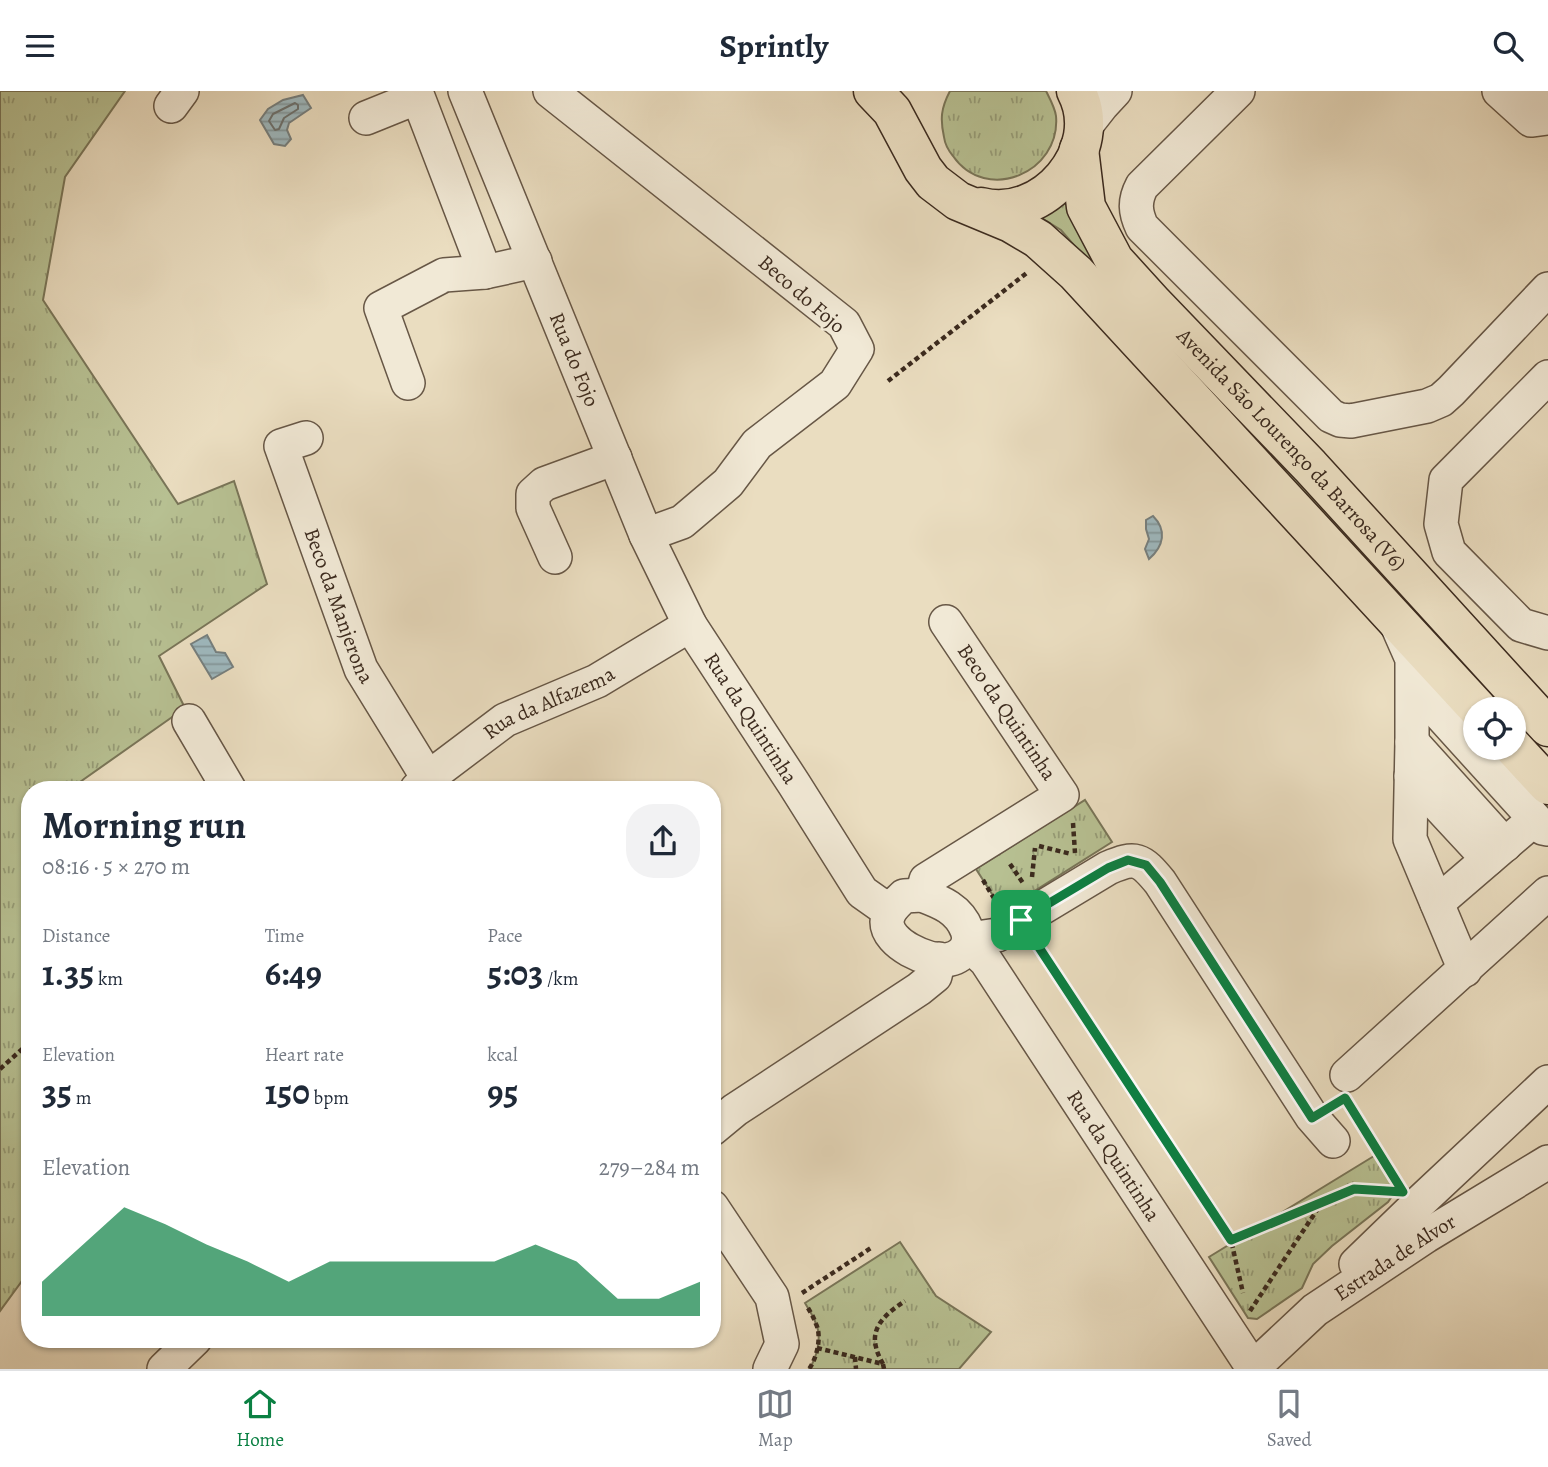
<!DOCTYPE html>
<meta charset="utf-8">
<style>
:root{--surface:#fff;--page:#f2f2f3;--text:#1f2937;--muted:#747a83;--line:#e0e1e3;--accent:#0b8043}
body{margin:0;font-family:Alegreya,serif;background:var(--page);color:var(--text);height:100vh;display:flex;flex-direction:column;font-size:26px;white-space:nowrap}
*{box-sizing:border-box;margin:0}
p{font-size:23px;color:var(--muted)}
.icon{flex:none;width:38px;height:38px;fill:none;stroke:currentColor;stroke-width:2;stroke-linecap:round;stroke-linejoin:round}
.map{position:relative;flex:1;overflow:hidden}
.side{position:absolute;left:21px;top:690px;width:700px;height:567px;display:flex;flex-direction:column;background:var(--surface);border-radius:28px;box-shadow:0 2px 5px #0004}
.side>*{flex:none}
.buttons{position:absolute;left:1463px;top:606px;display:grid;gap:14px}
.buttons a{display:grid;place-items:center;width:63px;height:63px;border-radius:50%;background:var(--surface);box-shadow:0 2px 5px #0004;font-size:35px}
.pin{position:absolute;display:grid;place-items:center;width:60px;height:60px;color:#fff;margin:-30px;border-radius:14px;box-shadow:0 4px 10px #0006}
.round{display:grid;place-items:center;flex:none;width:74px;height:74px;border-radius:28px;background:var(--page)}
.summary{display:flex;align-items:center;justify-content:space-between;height:119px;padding:0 21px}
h1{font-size:38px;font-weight:700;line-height:52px}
.metrics{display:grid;grid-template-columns:repeat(3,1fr);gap:10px;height:119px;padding:7px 21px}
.metrics div{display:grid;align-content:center}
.metrics b{font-size:35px;font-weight:700}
.metrics small{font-size:19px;font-weight:400}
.metrics p{font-size:19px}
.chart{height:196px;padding:14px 21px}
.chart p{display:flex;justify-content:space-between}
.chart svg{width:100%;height:126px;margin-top:7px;fill:var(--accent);opacity:.7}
header{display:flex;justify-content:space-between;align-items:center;height:91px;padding:0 21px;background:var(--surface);font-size:32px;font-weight:700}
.dock{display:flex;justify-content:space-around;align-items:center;height:98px;border-top:2px solid var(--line);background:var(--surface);font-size:19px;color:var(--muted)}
.dock a{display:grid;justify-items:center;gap:4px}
.dock .current{color:var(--accent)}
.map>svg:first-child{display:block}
</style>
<header><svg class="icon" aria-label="menu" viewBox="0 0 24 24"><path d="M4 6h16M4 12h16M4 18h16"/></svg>Sprintly<svg class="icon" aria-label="search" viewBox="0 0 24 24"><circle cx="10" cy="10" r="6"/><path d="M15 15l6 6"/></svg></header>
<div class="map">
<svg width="1548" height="1278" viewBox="0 0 1548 1278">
<defs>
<pattern id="grass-tufts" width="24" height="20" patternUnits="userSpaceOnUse" patternTransform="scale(1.75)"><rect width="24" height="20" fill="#b7c092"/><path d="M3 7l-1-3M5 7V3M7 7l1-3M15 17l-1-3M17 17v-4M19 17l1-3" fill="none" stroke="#969c77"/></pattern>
<pattern id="water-rules" width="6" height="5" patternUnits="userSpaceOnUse" patternTransform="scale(1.75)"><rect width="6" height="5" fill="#9eb8be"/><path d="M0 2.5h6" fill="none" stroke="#82969a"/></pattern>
</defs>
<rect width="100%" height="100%" fill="#eaddc0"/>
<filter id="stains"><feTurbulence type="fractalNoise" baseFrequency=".00286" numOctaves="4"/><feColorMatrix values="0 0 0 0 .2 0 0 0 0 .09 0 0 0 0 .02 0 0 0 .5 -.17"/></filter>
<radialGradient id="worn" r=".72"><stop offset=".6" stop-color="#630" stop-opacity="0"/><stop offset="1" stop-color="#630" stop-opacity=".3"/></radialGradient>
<g fill="url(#grass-tufts)" stroke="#797558" stroke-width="2">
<path d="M0,0H125L65,86L43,209L178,413L234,390L267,493L159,565L185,617L70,698H30V1179L0,1220Z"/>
<path d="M950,0H1046C1050,8 1055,17 1056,25C1061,82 986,113 953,65C948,59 945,54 944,46C940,28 941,17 950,0Z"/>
<path d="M1068,108L1511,618H1499L1091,174L1061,139L1040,126Z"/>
<path d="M1085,709L1112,751L1003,820L976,778Z"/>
<path d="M1374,1065L1397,1098L1388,1111L1332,1155L1313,1173L1302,1197L1257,1228L1248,1227L1209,1166Z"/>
<path d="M900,1151L936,1205L991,1241L959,1278H809C817,1267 822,1245 816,1233C814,1226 809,1219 805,1212Z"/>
</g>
<g fill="url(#water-rules)" stroke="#767f7e" stroke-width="2">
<path d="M303,4L311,17L289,32L287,39L291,48L285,55L274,53L260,29L268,18L283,9Z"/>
<path d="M1153,425C1167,439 1164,455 1149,468L1145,458L1149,448L1146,438V429Z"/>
<path d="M207,544L216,561L225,562L233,576L212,588L191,553Z"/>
</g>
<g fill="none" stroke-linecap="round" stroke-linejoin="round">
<path stroke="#6c716e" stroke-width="2" d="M295,12L298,14V18L284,27L279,38L275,39L269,30L273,23Z"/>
<g stroke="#675746" stroke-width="36">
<g id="minor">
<path id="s1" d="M465,0L646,444L690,534L794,693L862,801L879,813L891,817"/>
<path d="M550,0L844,233L857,258L835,293L757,353L728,392L682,431L646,444"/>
<path d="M1238,0L1142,95C1134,110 1135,121 1142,136L1331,325L1340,329L1351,330L1427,315L1441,309L1451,300L1548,198"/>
<path d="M1499,0L1531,29L1548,27"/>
<path d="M1537,0L1548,10"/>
<path d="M171,15L182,0"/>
<path d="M366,27L418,6L485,181"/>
<path d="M1084,37L1102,14L1115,0"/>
<path d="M1548,286L1446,389L1441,433L1449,461L1521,534L1548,542"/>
<path d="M408,292L381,217L444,184L485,181L535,170"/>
<path id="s2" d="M306,347L281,355L361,578L428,687"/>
<path d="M555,466L533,417V403L544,393L615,367"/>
<path d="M1397,534L1412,568V651L1410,748L1465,879"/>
<path d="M1415,577L1428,610L1535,728L1543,737L1548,738"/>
<path d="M189,630L229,698"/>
<path d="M1412,651L1505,754"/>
<path d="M1411,685L1488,768"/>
<path id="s3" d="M417,698L428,687L505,629L597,590L690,534"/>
<path d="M922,804L926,789L1062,704L946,531"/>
<path d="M922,804C941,811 959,818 967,839C973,854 962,867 946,869C928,871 887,853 887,831C887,819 897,812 904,805Z"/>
<path d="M1437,812L1522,739"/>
<path d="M970,848L997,844L1108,777C1136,765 1141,768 1160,791L1312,1026L1333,1050"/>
<path id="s4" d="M969,854L986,870L1253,1277"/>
<path d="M1347,984L1548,802"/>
<path d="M712,1038L735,1019L919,898L935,885L939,868"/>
<path d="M712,1116L772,1206L782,1253L770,1278"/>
<path d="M1356,1173L1420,1111L1548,991"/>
<path d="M164,1278L195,1248"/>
<path id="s5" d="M1252,1278L1315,1219L1426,1145L1548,1071"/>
</g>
</g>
<g stroke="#3b2a1e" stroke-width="41">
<g id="major">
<path d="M873,0L892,20L923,78L933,91L958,110L1011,132L1038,148L1076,182L1478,618"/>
<path id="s6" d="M1079,58L1086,116L1114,169L1154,213L1310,375L1548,636"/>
<path d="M981,116C1043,132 1107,59 1076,0"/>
<path d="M1513,656L1548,694"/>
</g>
</g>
<g stroke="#3b2a1e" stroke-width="4.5" stroke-dasharray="5 3.5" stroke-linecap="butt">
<path d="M888,290L1028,181"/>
<path d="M1073,732L1075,762"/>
<path d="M1039,755L1071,763"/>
<path d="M1010,773L1023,792"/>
<path d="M1032,786L1035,757"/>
<path d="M983,789L995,809"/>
<path d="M1037,853L1231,1149L1243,1202"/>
<path d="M0,978L30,951"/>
<path d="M1349,1013L1398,1092"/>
<path d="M1231,1149L1321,1113"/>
<path d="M802,1202L871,1157"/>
<path d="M808,1217C811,1222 814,1227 816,1233C822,1245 817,1267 809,1278"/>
<path d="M1250,1220L1321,1113L1354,1098L1387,1100"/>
<path d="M817,1257L883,1273L884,1278"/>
<path d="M855,1266L856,1278"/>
<path d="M883,1273C880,1267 877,1262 876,1256C870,1234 890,1220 905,1210"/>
</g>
<use href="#minor" stroke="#f1e9d6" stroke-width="33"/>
<use href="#major" stroke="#eaddc0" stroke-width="38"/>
</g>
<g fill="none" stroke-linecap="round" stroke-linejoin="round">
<g stroke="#fff" stroke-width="14">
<path id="route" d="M1128,769L1146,774L1160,791L1312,1027L1345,1007L1403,1101L1354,1098L1231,1149L1021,829L1108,777Z"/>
</g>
<use href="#route" stroke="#0b8043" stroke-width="9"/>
</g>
<g text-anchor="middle" stroke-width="5" stroke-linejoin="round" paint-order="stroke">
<g font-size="21" fill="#3b2a1e" stroke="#f1e9d6">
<text transform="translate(802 203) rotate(41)" y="7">Beco do Fojo</text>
<text dy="7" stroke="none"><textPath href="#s1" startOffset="290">Rua do Fojo</textPath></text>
<text dy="7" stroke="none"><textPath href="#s6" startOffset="378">Avenida São Lourenço da Barrosa (V6)</textPath></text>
<text dy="7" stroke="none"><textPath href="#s2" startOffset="196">Beco da Manjerona</textPath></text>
<text dy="7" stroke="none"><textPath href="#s3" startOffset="159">Rua da Alfazema</textPath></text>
<text transform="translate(1007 621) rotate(56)" y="7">Beco da Quintinha</text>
<text dy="7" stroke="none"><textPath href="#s1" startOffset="691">Rua da Quintinha</textPath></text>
<text dy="7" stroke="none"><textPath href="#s4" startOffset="256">Rua da Quintinha</textPath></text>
<text dy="7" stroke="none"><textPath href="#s5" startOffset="182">Estrada de Alvor</textPath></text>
</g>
</g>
<rect width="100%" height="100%" filter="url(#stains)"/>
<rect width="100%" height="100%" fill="url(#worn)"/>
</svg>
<div class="buttons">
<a><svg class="icon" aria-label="locate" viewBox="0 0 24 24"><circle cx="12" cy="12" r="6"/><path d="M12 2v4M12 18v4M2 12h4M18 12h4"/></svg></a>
</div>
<div class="pin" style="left:1021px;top:829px;background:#1e9e55"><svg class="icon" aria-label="arrive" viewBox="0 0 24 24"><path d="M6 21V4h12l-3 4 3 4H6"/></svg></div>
<section class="side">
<div class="summary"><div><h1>Morning run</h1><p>08:16 · 5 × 270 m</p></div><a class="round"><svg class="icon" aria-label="share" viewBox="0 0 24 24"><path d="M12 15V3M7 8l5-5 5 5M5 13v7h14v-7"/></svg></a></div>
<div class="metrics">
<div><p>Distance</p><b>1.35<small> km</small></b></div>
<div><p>Time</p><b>6:49</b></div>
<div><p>Pace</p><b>5:03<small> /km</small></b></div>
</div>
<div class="metrics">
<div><p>Elevation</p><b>35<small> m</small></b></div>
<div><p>Heart rate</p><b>150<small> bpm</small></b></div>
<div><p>kcal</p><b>95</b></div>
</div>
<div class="chart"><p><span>Elevation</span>279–284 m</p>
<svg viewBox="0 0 160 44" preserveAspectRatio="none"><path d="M0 44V32L10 19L20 6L30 12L40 19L50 25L60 32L70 25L80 25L90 25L100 25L110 25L120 19L130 25L140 38L150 38L160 32V44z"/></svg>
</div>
</section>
</div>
<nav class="dock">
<a class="current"><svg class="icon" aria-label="home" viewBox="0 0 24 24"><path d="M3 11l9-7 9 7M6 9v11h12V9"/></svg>Home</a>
<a><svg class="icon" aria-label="map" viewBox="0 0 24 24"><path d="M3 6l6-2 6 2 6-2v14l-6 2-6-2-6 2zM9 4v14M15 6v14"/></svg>Map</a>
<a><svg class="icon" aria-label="saved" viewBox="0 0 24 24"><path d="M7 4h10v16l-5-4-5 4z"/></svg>Saved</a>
</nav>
